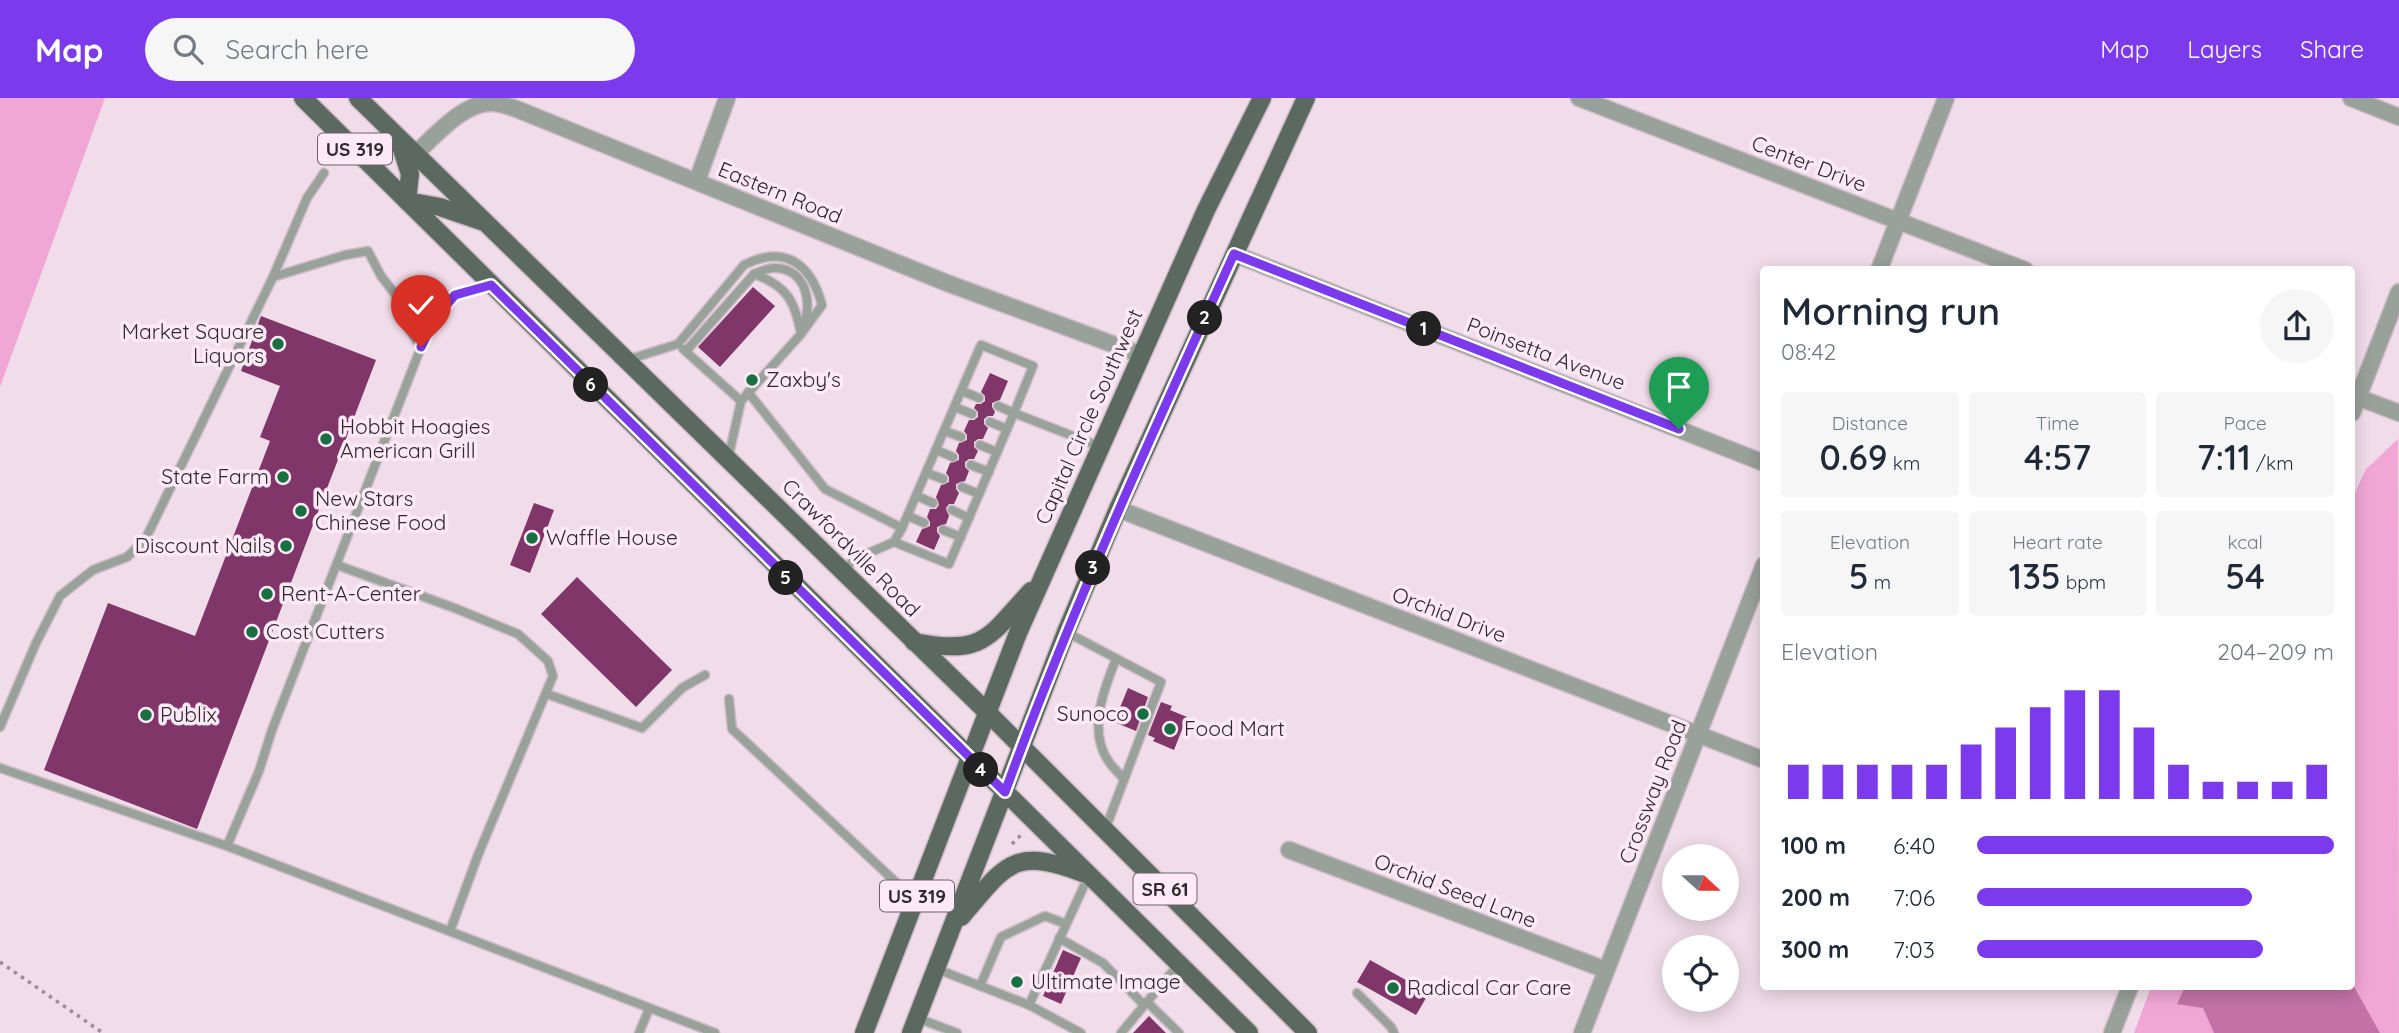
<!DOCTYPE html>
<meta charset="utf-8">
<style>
:root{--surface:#fff;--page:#f6f6f7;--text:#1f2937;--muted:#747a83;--accent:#7c3aed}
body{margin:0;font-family:Quicksand,sans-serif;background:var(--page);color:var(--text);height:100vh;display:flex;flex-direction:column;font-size:26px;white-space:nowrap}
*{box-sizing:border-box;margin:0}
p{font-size:23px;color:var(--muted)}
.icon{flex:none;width:38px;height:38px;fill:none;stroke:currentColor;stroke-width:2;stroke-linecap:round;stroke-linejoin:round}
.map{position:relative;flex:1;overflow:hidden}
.details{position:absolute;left:1760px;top:168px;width:595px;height:724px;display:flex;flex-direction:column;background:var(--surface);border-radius:7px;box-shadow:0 4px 18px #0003}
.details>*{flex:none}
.needle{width:46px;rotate:111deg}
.tools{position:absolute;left:1662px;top:746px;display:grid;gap:14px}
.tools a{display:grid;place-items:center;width:77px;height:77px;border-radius:50%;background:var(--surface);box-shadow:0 4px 18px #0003;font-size:35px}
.pin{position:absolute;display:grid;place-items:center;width:60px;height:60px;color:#fff;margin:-72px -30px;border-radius:50% 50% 50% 0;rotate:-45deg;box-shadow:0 0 7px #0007}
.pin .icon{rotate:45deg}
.km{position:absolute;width:35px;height:35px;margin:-18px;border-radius:50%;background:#222;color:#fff;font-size:19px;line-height:35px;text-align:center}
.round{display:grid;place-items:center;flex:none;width:74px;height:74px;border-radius:37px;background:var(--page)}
.headline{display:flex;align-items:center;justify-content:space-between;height:119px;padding:0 21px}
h1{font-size:38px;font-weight:600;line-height:52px}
.metrics{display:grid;grid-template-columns:repeat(3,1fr);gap:10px;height:119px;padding:7px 21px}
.metrics div{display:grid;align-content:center;border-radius:7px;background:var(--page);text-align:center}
.metrics b{font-size:35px;font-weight:600}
.metrics small{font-size:19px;font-weight:400}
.metrics p{font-size:19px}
.chart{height:196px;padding:14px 21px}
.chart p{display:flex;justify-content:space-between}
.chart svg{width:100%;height:126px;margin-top:7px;stroke:var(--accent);stroke-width:6}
ul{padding:0 21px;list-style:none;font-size:23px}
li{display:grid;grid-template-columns:112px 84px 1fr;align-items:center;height:52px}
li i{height:18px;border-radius:9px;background:var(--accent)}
header{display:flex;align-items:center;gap:42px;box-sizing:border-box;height:98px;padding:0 35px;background:var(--accent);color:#fff}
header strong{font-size:33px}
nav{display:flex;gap:38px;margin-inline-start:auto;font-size:24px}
.search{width:490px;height:63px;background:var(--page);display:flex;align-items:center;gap:18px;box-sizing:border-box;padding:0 24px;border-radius:38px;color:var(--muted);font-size:26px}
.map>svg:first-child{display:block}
</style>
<header>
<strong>Map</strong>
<div class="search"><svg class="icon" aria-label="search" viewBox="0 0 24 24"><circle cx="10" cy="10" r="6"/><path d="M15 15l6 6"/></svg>Search here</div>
<nav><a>Map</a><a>Layers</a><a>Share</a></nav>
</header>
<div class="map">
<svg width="2399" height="935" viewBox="0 0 2399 935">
<rect width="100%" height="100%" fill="#f1dde9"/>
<g fill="#f1a7d6">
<path d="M0,0H105L0,289Z"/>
<path d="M2398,341L2399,935H2134L2151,889H2352V401L2366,371Z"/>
</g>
<path fill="#c372a7" d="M2352,885L2380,935H2214L2203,910L2177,906L2185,889H2352Z"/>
<g fill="#81366a">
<path d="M753,189L775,208L720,269L698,249Z"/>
<path d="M261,218L376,262L197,731L44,672L108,505L195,538L270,343L260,339L280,288L241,273Z"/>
<path d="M990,275L1008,283L1000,302L992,305V309L995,314L993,318H988L984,321V326L988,330L983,341H978L974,344V349L978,353L974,361H969L965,364V369L969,373L965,383L956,386V391L959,395L954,406H949L946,410L949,418L946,426L937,429V434L940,438L934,452L916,444L922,431L930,428V424L927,419L930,411H936L939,407L936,399L941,387L949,384V379L946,375L950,365L959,362V357L956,353L959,345L967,342V337L964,333L969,322H974L978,319V314L974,310L976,306H981L985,303V298L981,294Z"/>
<path d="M534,405L554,412L530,475L510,467Z"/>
<path d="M577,479L672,572L636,609L541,516Z"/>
<path d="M1128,590L1148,599L1136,633L1114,624Z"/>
<path d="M1161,604L1172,608L1170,612L1187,619L1174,652L1153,643L1155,640L1148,637Z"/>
<path d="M1063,852L1081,860L1061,906L1043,898Z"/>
<path d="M1370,862L1429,895L1416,917L1357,884Z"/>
<path d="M1149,918L1166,935H1133Z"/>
</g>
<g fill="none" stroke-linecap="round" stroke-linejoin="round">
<g stroke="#cebcc7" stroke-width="11">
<g id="service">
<path d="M754,176C760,174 769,169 776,170C806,172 812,203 804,227"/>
<path d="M273,179L345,157L368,153L381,178L395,196L406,226L421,249"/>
<path d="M683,251L741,303"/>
<path d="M686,253L754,176C787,188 795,203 801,236"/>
<path d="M627,262L678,246L744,167C785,146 811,166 822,207L801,236L741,303L728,361"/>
<path d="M962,293L979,300"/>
<path d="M748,294L825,391L902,430"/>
<path d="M998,308L1014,315L1033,268L981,247L902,430L894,444L949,466L1014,315L1101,349"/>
<path d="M955,309L972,316"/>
<path d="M990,324L1007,331"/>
<path d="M945,333L961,339"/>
<path d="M980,347L997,354"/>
<path d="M936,352L953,359"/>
<path d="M971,367L989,374"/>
<path d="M927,375L943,381"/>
<path d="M962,389L979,396"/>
<path d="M917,398L933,405"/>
<path d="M952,412L969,420"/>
<path d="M908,418L924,425"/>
<path d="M943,432L961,439"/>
<path d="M337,467L457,511L518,536L548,563L553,578L478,757L450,833"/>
<path d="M843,473L855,461L894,444"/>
<path d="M1066,534L1161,584L1105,732"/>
<path d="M1116,561C1104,591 1087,633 1109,664C1113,670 1119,675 1124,681"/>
<path d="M547,596L642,630L682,590L705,577"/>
<path d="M729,601L732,631L915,802"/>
<path d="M0,629L36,545L60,498L93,472L127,459L145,442L273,179L307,100L324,75"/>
<path d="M0,670L227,748L715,935"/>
<path d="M227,748L259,673L272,632L421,249L435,220L455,197L490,187"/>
<path d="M1059,840L1103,865L1144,907"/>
<path d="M937,871L1029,907L1081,935"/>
<path d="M980,888L1001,839L1045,818L1066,826"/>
<path d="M1357,895L1391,929L1394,935"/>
<path d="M1147,904L1179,935"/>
<path d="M1029,907L1089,777"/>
<path d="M917,920L957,935"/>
<path d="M639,935L649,911"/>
<path d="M1121,935L1178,867"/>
</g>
</g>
<g stroke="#cebcc7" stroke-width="19">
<g id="minor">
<path d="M1579,0L2025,172"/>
<path d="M2351,0L2399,19"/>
<path d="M415,56C434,39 465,3 492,5C499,5 507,8 514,10L947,185L1142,257"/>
<path d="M697,83L727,0"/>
<path d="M1234,156L1764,365"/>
<path d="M1879,172L1946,0"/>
<path d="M2352,297L2399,315"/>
<path d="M2352,315L2399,194"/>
<path d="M1118,411L1764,662"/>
<path d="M1289,752L1606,872"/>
<path d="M1582,935L1764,467"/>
<path d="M2112,935L2130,889"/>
</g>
</g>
<g stroke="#cebcc7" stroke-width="21">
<g id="primary">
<path d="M303,0L1249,935"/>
<path d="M358,0L987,614L1308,935"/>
<path d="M399,42L410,76L407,103"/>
<path d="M407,103L440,109L481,123"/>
<path d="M914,544C984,557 987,541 1031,493"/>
<path d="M961,819C1006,767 1012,748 1083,775"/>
<path d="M864,935L1018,535L1206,112L1262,0"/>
<path d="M911,935L1066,534L1118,411L1306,0"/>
</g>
</g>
<g stroke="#9c8d96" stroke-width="3.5" stroke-dasharray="3.5 5" stroke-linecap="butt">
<path d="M1012,746L1022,736"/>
<path d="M0,864L103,935"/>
</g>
<use href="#service" stroke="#99a19b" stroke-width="8"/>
<use href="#minor" stroke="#99a19b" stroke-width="16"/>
<use href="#primary" stroke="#5b6960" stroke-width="18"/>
</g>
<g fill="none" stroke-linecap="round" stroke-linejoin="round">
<g stroke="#fff" stroke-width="14">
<path id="route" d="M421,249L435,220L455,197L491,187L1005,694C1072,510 1153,334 1234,156L1679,331"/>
</g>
<use href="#route" stroke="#7c3aed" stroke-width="9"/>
</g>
<g fill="#186f42" stroke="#feeaf6" stroke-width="2.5">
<circle cx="278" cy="246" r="7"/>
<circle cx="752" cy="282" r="7"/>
<circle cx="326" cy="341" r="7"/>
<circle cx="283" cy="379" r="7"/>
<circle cx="301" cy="413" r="7"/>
<circle cx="532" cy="440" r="7"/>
<circle cx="286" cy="448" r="7"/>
<circle cx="267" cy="496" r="7"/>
<circle cx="252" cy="534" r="7"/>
<circle cx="1143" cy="616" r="7"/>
<circle cx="146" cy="617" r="7"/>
<circle cx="1170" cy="631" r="7"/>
<circle cx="1017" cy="884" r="7"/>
<circle cx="1393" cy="890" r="7"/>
</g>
<g text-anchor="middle" stroke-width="7" stroke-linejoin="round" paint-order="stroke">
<g fill="#feeaf6" stroke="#6d6269" stroke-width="2">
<rect x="318" y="35.5" width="74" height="31" rx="5"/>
<rect x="1133.5" y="775.5" width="63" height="31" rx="5"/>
<rect x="880" y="782.5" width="74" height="31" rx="5"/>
</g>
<g font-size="19" font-weight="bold" fill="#2f282c">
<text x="355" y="58">US 319</text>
<text x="1165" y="798">SR 61</text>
<text x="917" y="805">US 319</text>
</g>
<g font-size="21" fill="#2f282c" stroke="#feeaf6">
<text transform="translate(1809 66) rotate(21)" y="7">Center Drive</text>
<text transform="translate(780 95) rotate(22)" y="7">Eastern Road</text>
<text transform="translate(1546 256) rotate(21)" y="7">Poinsetta Avenue</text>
<text transform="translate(1089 319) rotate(-66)" y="7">Capital Circle Southwest</text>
<text transform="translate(851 450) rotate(45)" y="7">Crawfordville Road</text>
<text transform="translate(1449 517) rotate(21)" y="7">Orchid Drive</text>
<text transform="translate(1653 694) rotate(-69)" y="7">Crossway Road</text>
<text transform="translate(1455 793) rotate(21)" y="7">Orchid Seed Lane</text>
</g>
<g font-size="21" fill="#2f282c" stroke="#feeaf6" text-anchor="start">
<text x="264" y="241" text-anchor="end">Market Square<tspan x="264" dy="24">Liquors</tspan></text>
<text x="766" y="289">Zaxby's</text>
<text x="340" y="336">Hobbit Hoagies<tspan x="340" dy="24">American Grill</tspan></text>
<text x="269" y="386" text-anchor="end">State Farm</text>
<text x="315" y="408">New Stars<tspan x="315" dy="24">Chinese Food</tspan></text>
<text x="546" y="447">Waffle House</text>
<text x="272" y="455" text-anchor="end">Discount Nails</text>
<text x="281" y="503">Rent-A-Center</text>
<text x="266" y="541">Cost Cutters</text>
<text x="1129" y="623" text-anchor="end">Sunoco</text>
<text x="160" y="624">Publix</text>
<text x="1184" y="638">Food Mart</text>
<text x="1031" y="891">Ultimate Image</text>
<text x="1407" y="897">Radical Car Care</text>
</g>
</g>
</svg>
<div class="tools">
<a><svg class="needle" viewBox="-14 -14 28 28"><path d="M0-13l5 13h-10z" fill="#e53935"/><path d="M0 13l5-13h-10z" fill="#747a83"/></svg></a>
<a><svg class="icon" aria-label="locate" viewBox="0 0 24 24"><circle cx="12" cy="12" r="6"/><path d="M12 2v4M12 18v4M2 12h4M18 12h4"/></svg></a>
</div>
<div class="pin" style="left:1679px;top:331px;background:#1e9e55"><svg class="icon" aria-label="arrive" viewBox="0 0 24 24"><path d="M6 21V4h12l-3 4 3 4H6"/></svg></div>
<div class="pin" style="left:421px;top:249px;background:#d93025"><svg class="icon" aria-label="check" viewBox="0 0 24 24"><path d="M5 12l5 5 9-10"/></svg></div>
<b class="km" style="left:1424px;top:231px">1</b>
<b class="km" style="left:1205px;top:220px">2</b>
<b class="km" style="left:1093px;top:470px">3</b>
<b class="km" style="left:981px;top:672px">4</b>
<b class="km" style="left:786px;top:480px">5</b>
<b class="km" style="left:591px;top:287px">6</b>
<section class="details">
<div class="headline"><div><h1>Morning run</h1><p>08:42</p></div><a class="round"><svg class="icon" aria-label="share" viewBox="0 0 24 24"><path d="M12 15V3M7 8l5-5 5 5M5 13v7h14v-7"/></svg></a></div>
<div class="metrics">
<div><p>Distance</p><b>0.69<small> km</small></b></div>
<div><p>Time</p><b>4:57</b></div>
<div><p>Pace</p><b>7:11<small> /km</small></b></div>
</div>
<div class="metrics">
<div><p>Elevation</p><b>5<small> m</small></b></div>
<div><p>Heart rate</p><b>135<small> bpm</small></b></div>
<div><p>kcal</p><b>54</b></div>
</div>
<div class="chart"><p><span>Elevation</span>204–209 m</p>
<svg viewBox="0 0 160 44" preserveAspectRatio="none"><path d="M5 44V32M15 44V32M25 44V32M35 44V32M45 44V32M55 44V25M65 44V19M75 44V12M85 44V6M95 44V6M105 44V19M115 44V32M125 44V38M135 44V38M145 44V38M155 44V32"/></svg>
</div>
<ul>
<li><b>100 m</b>6:40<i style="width:100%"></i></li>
<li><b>200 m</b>7:06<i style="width:77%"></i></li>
<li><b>300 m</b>7:03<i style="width:80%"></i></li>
</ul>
</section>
</div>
